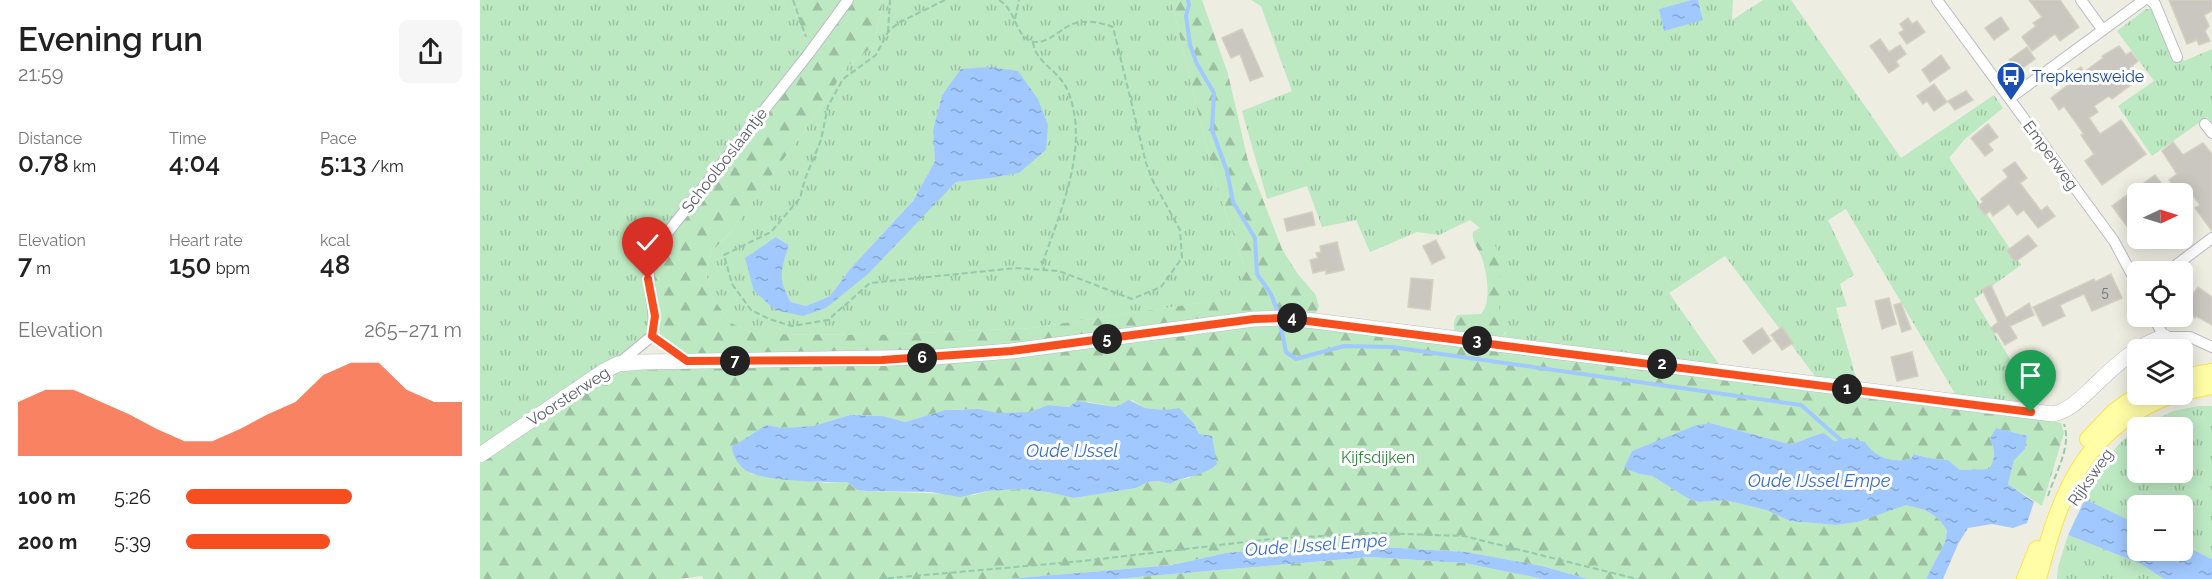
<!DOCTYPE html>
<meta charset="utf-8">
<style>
:root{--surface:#fff;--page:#f6f6f6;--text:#222;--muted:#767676;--accent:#f74e20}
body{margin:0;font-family:Raleway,sans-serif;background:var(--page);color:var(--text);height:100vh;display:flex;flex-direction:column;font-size:22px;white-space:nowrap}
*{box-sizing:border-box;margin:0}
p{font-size:20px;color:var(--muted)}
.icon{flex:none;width:33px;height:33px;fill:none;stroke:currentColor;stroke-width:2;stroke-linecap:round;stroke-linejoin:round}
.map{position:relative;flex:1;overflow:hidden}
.side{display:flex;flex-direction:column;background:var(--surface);width:480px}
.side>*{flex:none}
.needle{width:39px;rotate:86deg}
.controls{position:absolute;left:1647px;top:183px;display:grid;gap:12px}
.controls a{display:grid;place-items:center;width:66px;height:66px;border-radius:9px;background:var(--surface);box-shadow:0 3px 15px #0003;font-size:30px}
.pin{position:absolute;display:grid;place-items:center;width:51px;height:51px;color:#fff;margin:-62px -26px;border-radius:50% 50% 50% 0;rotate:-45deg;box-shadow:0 0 6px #0007}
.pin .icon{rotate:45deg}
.km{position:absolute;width:30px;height:30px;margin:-15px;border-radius:50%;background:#222;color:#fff;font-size:16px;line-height:30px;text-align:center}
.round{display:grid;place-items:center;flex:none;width:63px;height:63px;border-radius:9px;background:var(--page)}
.head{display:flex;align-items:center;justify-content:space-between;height:102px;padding:0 18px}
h1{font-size:33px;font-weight:600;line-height:45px}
.figures{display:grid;grid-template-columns:repeat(3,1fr);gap:9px;height:102px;padding:6px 18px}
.figures div{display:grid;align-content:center}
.figures b{font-size:26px;font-weight:600}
.figures small{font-size:16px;font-weight:400}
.figures p{font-size:16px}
.chart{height:168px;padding:12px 18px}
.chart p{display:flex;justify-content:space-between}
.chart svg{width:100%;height:108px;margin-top:6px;fill:var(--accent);opacity:.7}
ul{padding:0 18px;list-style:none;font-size:20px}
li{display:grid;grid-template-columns:96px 72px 1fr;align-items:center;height:45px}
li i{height:15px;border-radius:8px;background:var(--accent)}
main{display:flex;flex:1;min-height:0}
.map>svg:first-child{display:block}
</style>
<main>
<section class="side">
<div class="head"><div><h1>Evening run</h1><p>21:59</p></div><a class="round"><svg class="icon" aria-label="share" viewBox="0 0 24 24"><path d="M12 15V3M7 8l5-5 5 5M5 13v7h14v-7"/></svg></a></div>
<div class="figures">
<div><p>Distance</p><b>0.78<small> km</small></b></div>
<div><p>Time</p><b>4:04</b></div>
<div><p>Pace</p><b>5:13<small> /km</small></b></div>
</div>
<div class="figures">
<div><p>Elevation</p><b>7<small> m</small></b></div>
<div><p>Heart rate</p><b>150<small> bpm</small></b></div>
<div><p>kcal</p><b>48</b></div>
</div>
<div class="chart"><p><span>Elevation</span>265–271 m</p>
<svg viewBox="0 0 160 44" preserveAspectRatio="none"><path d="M0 44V22L10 17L20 17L30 22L40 27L50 33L60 38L70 38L80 33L90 27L100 22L110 11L120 6L130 6L140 17L150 22L160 22V44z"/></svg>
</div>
<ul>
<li><b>100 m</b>5:26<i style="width:60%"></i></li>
<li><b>200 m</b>5:39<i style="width:52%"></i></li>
</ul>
</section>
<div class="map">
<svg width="1732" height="579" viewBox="0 0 1732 579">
<defs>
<pattern id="grass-tufts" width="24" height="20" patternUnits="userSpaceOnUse" patternTransform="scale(1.5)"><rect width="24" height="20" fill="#bce8c2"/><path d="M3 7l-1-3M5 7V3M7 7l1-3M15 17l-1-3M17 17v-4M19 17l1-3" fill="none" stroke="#9cbfa1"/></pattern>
<pattern id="forest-firs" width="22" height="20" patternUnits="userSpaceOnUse" patternTransform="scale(1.5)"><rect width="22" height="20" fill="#bce8c2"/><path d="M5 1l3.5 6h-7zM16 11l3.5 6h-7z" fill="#9cbfa1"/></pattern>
<pattern id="water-ripples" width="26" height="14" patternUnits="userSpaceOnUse" patternTransform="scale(1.5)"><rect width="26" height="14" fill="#a1c9ff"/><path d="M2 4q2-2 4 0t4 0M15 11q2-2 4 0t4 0" fill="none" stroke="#86a6d2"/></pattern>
</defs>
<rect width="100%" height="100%" fill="#eeede2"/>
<g fill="url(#grass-tufts)" fill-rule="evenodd">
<path d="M0,0H311L329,48L164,338L143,356L0,450Z"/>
<path d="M403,0H691L735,182L764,265L760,297L551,328L394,335L276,334L251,323L230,294L226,271L231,252L250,233L334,117L368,65L394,46ZM509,67L539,173L511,178L476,182L346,308L295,310L297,237L309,245C300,271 296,277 311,302L326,306L350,296L370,269L433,201L455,161L453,130L462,95L481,70Z"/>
<path d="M771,0H1211L1179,9L1223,20L1218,0H1253L1252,20L1283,0H1311L1421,158L1514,95L1523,108L1485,139L1469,158L1541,265L1494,299L1559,407L1477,397L1366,209L1348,220L1374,275L1360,284L1367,306L1356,308L1378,384L1337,379L1245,256L1189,293L1241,367L1022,337L1026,333L1019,315L1017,252L1008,235L990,220L959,235L937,232L890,252L876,220L842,227L827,186L787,199L762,111L812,91L781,6Z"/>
<path d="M1666,9H1671L1674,12L1704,61L1732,49V122L1727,117L1672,156L1638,106L1674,81L1637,31Z"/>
<path d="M1718,406H1732V559L1703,545L1702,506H1658L1657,524L1605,499C1621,469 1628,450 1657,429L1658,472H1702V428L1660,427L1693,411Z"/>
<path d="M1588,535L1661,564L1684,579H1577L1578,567Z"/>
</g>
<g fill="url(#forest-firs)" fill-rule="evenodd">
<path d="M311,0H364L329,48Z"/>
<path d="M374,0H403L394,46L368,65L334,117L250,233L231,252L226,271L230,294L251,323L276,334L394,335L551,328L759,297L764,265L735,182L691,0H722L748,74L768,161L802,249L817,273L835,294L839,306L835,316L630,333L456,352L203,355L180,335L172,261Z"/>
<path d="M999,228C1027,239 1020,292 1019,315L1026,322L1027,330L1022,337L974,331V322L977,315L1001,314C1012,302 1007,273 1002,258C999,249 991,241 993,232Z"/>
<path d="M804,323L1549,416L1581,423L1584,433L1562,506L1528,484L1534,459L1545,449L1510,439C1515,450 1516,458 1509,469L1480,470L1468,460L1449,458L1433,454L1432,458C1408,466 1389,451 1370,438L1354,441L1344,433C1331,435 1322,442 1309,444L1230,423L1152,451L1145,467L1159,474L1172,476L1209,499L1219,502L1245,500L1286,510L1310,521L1356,525L1378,522L1426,504L1445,510L1459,519L1467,529L1465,542L1446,579H1108L1062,566L986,552L868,545L819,546L746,553L692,565L527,579H223L222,576L198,579H0V461L141,369L311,365ZM652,400L665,408L686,410L714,424L718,434L710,478L698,480L690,484L679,481L668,482L656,488L594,498L567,492L541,489L507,491L494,495L387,491L377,490L367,482L347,483L271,474L252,446L263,442L287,425L300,428L333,426L370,415L403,416L425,422L465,410L482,409L518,413H538L550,412L568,405L589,407L609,402L636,407Z"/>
<path d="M890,557L984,563L1064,579H635Z"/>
</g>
<g fill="url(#water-ripples)">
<path d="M1211,0H1218L1223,20L1184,31L1179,9Z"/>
<path d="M509,67L538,71L558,99L568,125L566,150L539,173L511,178L476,182L388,274L346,308L323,316L295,310L274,291L265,258L296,237L309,245C301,270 297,278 311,302L326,306L350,296L370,269L433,201L455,161L453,130L462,95L481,69Z"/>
<path d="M649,400L665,408L686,410L699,408L714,424L719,434L732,436L737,464C723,477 705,475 690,484L679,481L668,482L656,488L594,498L567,492L541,489L507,491L480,497L451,492L387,491L377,490L367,482C347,483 285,481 269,472C260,468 252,456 252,446C265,441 275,431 287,425L301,428L333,426L370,415L403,416L425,422L465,410L499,409L518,413L550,412L568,405L589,407L597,401L636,407Z"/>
<path d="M1230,423L1309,444C1322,442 1331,435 1344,433L1354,441L1370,438L1385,442C1395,458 1414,464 1432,458L1433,454L1449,458L1468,460L1480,470L1509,469C1516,458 1515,450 1510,439L1516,428L1547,436L1545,449L1534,460L1528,484L1554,502L1547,523L1533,528L1512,524L1488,528L1478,544L1463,579H1446L1465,542L1467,530L1459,519L1445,510L1426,505L1378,522L1356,525L1310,521L1286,510L1245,500L1219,502L1209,499L1172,476L1159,474L1144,468L1152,451L1214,426Z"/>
<path d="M1605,499L1657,524L1658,550H1702L1703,545L1732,559V579H1684L1661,564L1588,535Z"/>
<path d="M868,545L986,552L1062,566L1108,579H1064L984,563L890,557L635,579H527L692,565L746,553L819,546Z"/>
</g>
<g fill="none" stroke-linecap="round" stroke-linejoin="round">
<g stroke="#a1c9ff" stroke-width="4">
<path d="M708,0L709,5L706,16L710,45L717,64L734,93L732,130L747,171L753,202L775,238L777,274L791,294L798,312"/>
<path d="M800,323L806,352L816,359L864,346L911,347L1321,405L1363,442"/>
</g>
</g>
<g fill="#c9c7bf" stroke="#d4d0c0" stroke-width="1.5">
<path d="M1549,0H1580L1599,27L1580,41L1575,34L1552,51L1542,37L1556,26L1553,23L1562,17Z"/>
<path d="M1689,0H1732V11L1724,15L1729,26L1725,31L1730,41L1719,45L1717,40L1707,44Z"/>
<path d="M1521,17L1529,29L1514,40L1505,28Z"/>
<path d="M1428,18L1432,24L1437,21L1445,32L1427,44L1419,33L1424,30L1420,24Z"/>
<path d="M762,29L783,76L770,81L760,54L751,58L742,38Z"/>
<path d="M1400,39L1409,52L1420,45L1426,54L1416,61L1419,66L1409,73L1390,46Z"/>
<path d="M1639,46L1646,55L1651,52L1658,61L1652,66L1657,76L1652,84L1632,99L1629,96L1614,106L1618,112L1609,118L1620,134L1641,120L1666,154L1622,185L1605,161L1614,154L1601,135L1604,134L1584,106L1579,110L1571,98L1597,78L1592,73L1601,67L1604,72L1623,58L1622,56Z"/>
<path d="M1547,47L1555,59L1537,72L1529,60Z"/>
<path d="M1461,55L1470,68L1450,82L1442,70Z"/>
<path d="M1454,84L1467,102L1454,111L1447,101L1443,104L1437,96Z"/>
<path d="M1486,91L1493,100L1475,110L1468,101Z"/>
<path d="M1508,124L1518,137L1508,144L1513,150L1505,156L1491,138Z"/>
<path d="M1693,142L1703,155L1723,143L1732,154V231L1715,208L1720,205L1706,186L1699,192L1689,180L1697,174L1682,151Z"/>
<path d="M1535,162L1547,178L1540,183L1561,211L1567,206L1575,216L1558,228L1544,210L1537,215L1529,204L1513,216L1510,211L1505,215L1498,206L1503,202L1501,199L1528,177L1523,170Z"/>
<path d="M1675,175L1689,194H1658V224L1649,229L1632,206Z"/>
<path d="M832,212L835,225L807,231L804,219Z"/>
<path d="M1548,235L1557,246L1535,262L1527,251Z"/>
<path d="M956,240L965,258L952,264L943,246Z"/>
<path d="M857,242L864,270L846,274V270L833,273L830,260L838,258L836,253L841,252L840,246Z"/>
<path d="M1631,274L1642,298L1612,311L1604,294L1580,305L1585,316L1563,326L1553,307L1614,279L1615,282Z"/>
<path d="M931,278L953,280L950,310L928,307Z"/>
<path d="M1511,285L1526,318L1549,303L1554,315L1530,326L1537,338L1525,345L1517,332L1514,333L1511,328L1518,322L1502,289Z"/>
<path d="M1718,287L1732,297V325L1716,316L1715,318L1702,309V304L1711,292L1713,294Z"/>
<path d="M1409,298L1416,324L1402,329L1395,301Z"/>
<path d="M1421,303L1431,329L1422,332L1414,305Z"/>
<path d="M1302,327L1313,343L1302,350L1291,335Z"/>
<path d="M1282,328L1291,341L1273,354L1263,341Z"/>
<path d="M1432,352L1438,376L1417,381L1411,357Z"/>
</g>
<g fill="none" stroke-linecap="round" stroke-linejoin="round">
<g stroke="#babbc2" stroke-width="12">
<g id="street">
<path d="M1457,0L1634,241L1658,286"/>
<path d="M1601,0L1622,29"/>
<path d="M1670,0L1675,4L1697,57"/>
<path d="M1530,98L1664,0"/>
<path d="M1725,124L1732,133"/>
<path d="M1687,272L1732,238"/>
<path d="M1673,316L1684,337H1710L1732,347"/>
<path d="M172,336L207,361"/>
<path d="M138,364L172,336C179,307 161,279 173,251L330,52L368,0"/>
</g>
</g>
<g stroke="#bbbdc5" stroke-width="16">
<g id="secondary">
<path d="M1684,337L1694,350"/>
<path d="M0,455L124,371L138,364L163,362L456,357L531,351L774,319L805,318L835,321L1573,414C1591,410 1602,397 1615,385C1635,366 1656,345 1684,337"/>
</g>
</g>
<g stroke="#fce34d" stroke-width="18">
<g id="primary">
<path d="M1702,377L1732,372"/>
<path d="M1702,392L1732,386"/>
<path d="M1608,439L1634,412L1659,394"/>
<path d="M1545,579L1557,549"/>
<path d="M1558,579C1580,494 1604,425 1695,394"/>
</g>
</g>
<g stroke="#94c9ab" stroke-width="2" stroke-dasharray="6 3" stroke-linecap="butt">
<path d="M313,0L326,37"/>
<path d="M465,0L418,23L408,32L396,55L363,79L348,106L341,140L325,179L320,198L291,232L244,255L252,284L271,310L289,319L312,326L348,320L390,283L536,268L579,271L652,299L681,287L702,258L700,230L673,181L666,163L633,27C622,23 609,20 596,23C581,26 563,52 546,38C537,31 535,18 529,10C527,6 523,3 519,0"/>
<path d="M535,19L539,0"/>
<path d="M408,32L410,0"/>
<path d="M553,42C555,62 579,71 587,89C611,144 581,209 563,262L564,269"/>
<path d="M1568,496C1575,473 1592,447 1584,424"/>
<path d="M399,579L603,561L791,539L894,533L984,536L1157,579"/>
</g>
<use href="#street" stroke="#fff" stroke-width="10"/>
<use href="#secondary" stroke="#fff" stroke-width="15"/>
<use href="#primary" stroke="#fffda6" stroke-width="16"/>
</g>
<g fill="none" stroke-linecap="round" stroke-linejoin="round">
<g stroke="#fff" stroke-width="12">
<path id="route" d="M168,279L175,316L172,336L207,361L402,360L531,351L774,319L804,318L1551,412"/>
</g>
<use href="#route" stroke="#f74e20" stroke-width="8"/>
</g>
<defs>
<g id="bus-pin" transform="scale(1.5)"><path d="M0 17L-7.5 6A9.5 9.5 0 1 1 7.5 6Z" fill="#1a4fb4" stroke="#fff"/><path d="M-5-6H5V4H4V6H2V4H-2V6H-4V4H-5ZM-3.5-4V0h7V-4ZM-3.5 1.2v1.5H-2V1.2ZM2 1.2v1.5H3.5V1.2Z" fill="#fff"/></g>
</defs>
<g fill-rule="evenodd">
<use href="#bus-pin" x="1531" y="76"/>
</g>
<g text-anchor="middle" stroke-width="6" stroke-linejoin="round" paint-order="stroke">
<g font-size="14" fill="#76787b">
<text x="1625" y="297">5</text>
</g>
<g font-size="16" fill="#164399" stroke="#fff" text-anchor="start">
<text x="1552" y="82">Trepkensweide</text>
</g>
<g font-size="16" fill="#5a5d64" stroke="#fff">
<text transform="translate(1571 155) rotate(54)" y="6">Emperweg</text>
<text transform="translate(244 160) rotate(-52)" y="6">Schoolboslaantje</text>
<text transform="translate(88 396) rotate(-33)" y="6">Voorsterweg</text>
<text transform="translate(1610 477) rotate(-55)" y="6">Rijksweg</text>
</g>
<g font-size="16" fill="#2e873f" stroke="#fff">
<text x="898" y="463">Kijfsdijken</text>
</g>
<g font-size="18" font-style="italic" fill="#3a6dcc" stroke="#fff">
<text x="592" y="457">Oude IJssel</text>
<text x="1339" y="487">Oude IJssel Empe</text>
<text transform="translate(836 545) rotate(-4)" y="6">Oude IJssel Empe</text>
</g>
</g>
</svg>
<div class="controls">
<a><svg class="needle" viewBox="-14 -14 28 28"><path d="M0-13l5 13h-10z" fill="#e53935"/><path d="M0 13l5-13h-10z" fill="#767676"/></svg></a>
<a><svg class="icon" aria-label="locate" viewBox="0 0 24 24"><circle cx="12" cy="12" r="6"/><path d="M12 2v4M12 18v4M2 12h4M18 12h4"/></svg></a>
<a><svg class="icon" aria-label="layers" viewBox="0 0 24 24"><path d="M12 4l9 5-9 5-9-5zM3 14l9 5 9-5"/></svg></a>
<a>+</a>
<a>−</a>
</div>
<div class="pin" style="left:1551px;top:412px;background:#1e9e55"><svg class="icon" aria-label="arrive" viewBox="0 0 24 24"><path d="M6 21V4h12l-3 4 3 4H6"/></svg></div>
<div class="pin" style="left:168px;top:279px;background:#d93025"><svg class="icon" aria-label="check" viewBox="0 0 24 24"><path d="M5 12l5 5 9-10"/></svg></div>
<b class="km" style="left:1367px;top:389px">1</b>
<b class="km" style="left:1182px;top:364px">2</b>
<b class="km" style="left:997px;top:341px">3</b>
<b class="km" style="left:812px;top:318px">4</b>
<b class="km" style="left:627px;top:339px">5</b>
<b class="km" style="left:442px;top:358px">6</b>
<b class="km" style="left:255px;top:361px">7</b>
</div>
</main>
